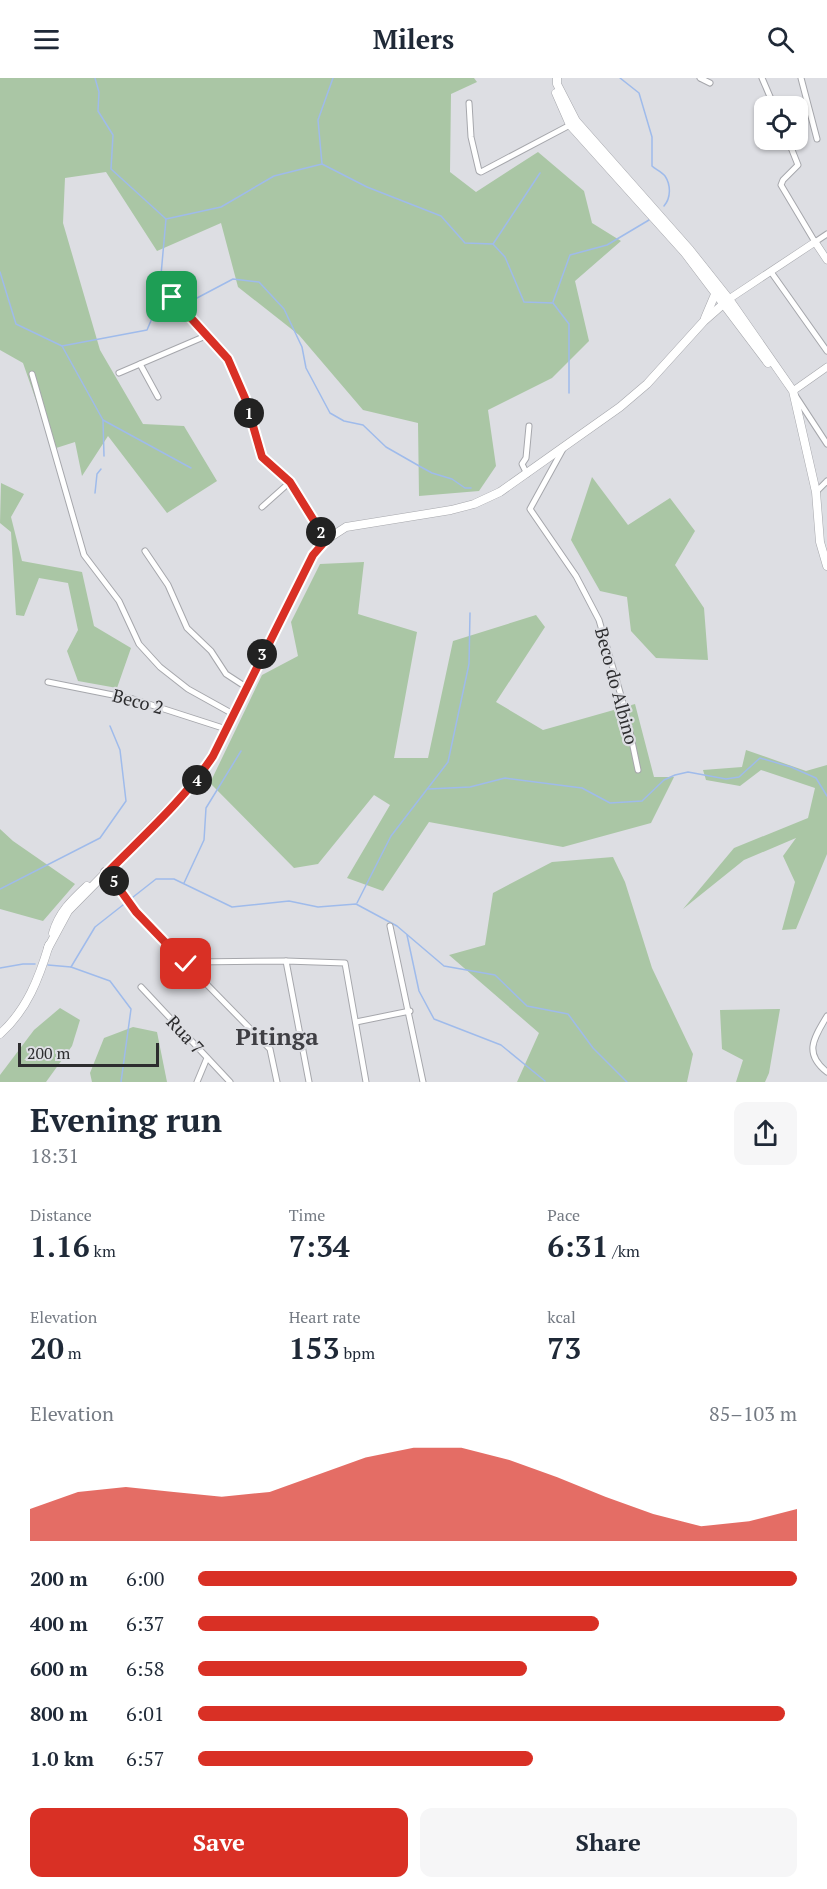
<!DOCTYPE html>
<meta charset="utf-8">
<style>
:root{--surface:#fff;--page:#f6f6f7;--text:#1f2937;--muted:#747a83;--accent:#d93025}
body{margin:0;font-family:"PT Serif",serif;background:var(--page);color:var(--text);height:100vh;display:flex;flex-direction:column;font-size:22px;white-space:nowrap}
*{box-sizing:border-box;margin:0}
p{font-size:20px;color:var(--muted)}
.icon{flex:none;width:33px;height:33px;fill:none;stroke:currentColor;stroke-width:2;stroke-linecap:round;stroke-linejoin:round}
.map{position:relative;height:1004px;overflow:hidden}
.sheet{display:flex;flex-direction:column;background:var(--surface);flex:1}
.sheet>*{flex:none}
.controls{position:absolute;left:754px;top:18px;display:grid;gap:12px}
.controls a{display:grid;place-items:center;width:54px;height:54px;border-radius:12px;background:var(--surface);box-shadow:0 2px 4px #0004;font-size:30px}
.scale{position:absolute;left:18px;bottom:15px;width:141px;box-sizing:border-box;padding-left:6px;border:3px solid #2d2d2f;border-top:0;font-size:16px;line-height:21px;white-space:nowrap;color:#2d2d2f;-webkit-text-stroke:4px #dddee3;paint-order:stroke}
.pin{position:absolute;display:grid;place-items:center;width:51px;height:51px;color:#fff;margin:-26px;border-radius:12px;box-shadow:0 3px 9px #0006}
.km{position:absolute;width:30px;height:30px;margin:-15px;border-radius:50%;background:#222;color:#fff;font-size:16px;line-height:30px;text-align:center}
.round{display:grid;place-items:center;flex:none;width:63px;height:63px;border-radius:12px;background:var(--page)}
.summary{display:flex;align-items:center;justify-content:space-between;height:102px;padding:0 30px}
h1{font-size:33px;font-weight:700;line-height:45px}
.figures{display:grid;grid-template-columns:repeat(3,1fr);gap:9px;height:102px;padding:6px 30px}
.figures div{display:grid;align-content:center}
.figures b{font-size:30px;font-weight:700}
.figures small{font-size:16px;font-weight:400}
.figures p{font-size:16px}
.chart{height:168px;padding:12px 30px}
.chart p{display:flex;justify-content:space-between}
.chart svg{width:100%;height:108px;margin-top:6px;fill:var(--accent);opacity:.7}
.action{display:flex;gap:12px;margin-top:auto;padding:12px 30px}
.action a{flex:1;height:69px;border-radius:12px;background:var(--accent);color:#fff;font-size:24px;font-weight:700;line-height:69px;text-align:center}
.action a+a{background:var(--page);color:var(--text)}
ul{padding:0 30px;list-style:none;font-size:20px}
li{display:grid;grid-template-columns:96px 72px 1fr;align-items:center;height:45px}
li i{height:15px;border-radius:8px;background:var(--accent)}
header{display:flex;justify-content:space-between;align-items:center;height:78px;padding:0 30px;background:var(--surface);font-size:27px;font-weight:700}
.map>svg:first-child{display:block}
</style>
<header><svg class="icon" aria-label="menu" viewBox="0 0 24 24"><path d="M4 6h16M4 12h16M4 18h16"/></svg>Milers<svg class="icon" aria-label="search" viewBox="0 0 24 24"><circle cx="10" cy="10" r="6"/><path d="M15 15l6 6"/></svg></header>
<div class="map">
<svg width="827" height="1004" viewBox="0 0 827 1004">
<rect width="100%" height="100%" fill="#dddee3"/>
<g fill="#aac6a5">
<path d="M0,0H474L477,4L451,16L450,94L476,114L538,74L584,113L592,145L621,163L575,203L589,263L552,300L488,332L496,388L479,413L419,418L418,345L363,332L299,257L238,209L221,145L157,173L106,94L65,100L63,145L100,272L143,346L184,348L217,403L167,435L108,358L82,398L75,364L53,371L23,285L0,272Z"/>
<path d="M592,399L628,447L670,420L695,453L675,487L704,530L708,582L656,580L631,553L627,519L600,513L571,462Z"/>
<path d="M1,405L24,416L11,439L22,483L82,494L94,548L131,570L117,610L78,603L67,573L78,552L68,505L39,500L24,538L16,537L11,454L0,445Z"/>
<path d="M364,484L358,536L417,554L394,680H428L453,563L536,537L545,549L496,624L543,652L635,626L654,699H674L651,745L563,769L429,744L383,813L347,800L390,727L374,717L318,786L294,790L210,705L262,597L298,578L291,544L320,486Z"/>
<path d="M746,672L806,693L827,687V776L796,851L782,852L795,804L783,778L796,760L744,782L683,831L734,770L808,740L815,710L761,692L740,708L706,702L703,692L742,689Z"/>
<path d="M0,751L13,763L75,806L43,843L0,831Z"/>
<path d="M613,779L625,804L652,890L693,976L687,1004H517L539,955L449,877L485,867L493,815L552,784Z"/>
<path d="M60,930L80,942L72,968L46,1004H0V997L34,952Z"/>
<path d="M780,931L769,995L765,1004H736L743,982L722,971L720,932Z"/>
<path d="M133,949L157,954L167,1004H92L90,995L104,960Z"/>
</g>
<g fill="none" stroke-linecap="round" stroke-linejoin="round">
<g stroke="#9fbbeb" stroke-width="1.5">
<path d="M620,0L639,15L652,59V88C655,91 662,94 665,98C671,107 671,120 664,128"/>
<path d="M322,86L318,42L333,0"/>
<path d="M166,141L221,129L274,98L322,86L367,109L441,138L465,165L493,166L505,179L524,224L553,225L569,246V315"/>
<path d="M493,166L540,95"/>
<path d="M0,194L16,246L62,268L147,252L162,217L160,208L166,141L111,91L113,57L98,33L99,14L95,0"/>
<path d="M190,219L197,220L233,201L259,204L284,231L302,269L306,290L330,335L344,343L363,347L386,369L421,389L432,395L452,401L465,410H471"/>
<path d="M553,224L570,177L607,167L649,142"/>
<path d="M62,268L103,342L104,378"/>
<path d="M103,342L191,390"/>
<path d="M95,415L97,396L101,391"/>
<path d="M428,711L470,709L505,700L582,710L610,725L642,723L664,702L675,697L688,694L726,701L739,699L760,680L791,689L816,700L827,718"/>
<path d="M184,805L204,762L206,730L241,673"/>
<path d="M0,811L100,760L126,723L120,672L110,648"/>
<path d="M357,825L391,758L448,684L469,586L470,535"/>
<path d="M407,857L419,913L434,941L501,967L545,1003"/>
<path d="M48,887L71,889L110,903L131,931L121,1004"/>
<path d="M71,889L95,849L156,801H174L232,829L289,823L318,829L356,826L397,848L444,888L495,897L527,928L568,936L593,970L627,1004"/>
<path d="M0,890L23,886H35"/>
</g>
<g stroke="#a6a7ac" stroke-width="7">
<g id="minor">
<path d="M700,0L710,5"/>
<path d="M762,0L774,28"/>
<path d="M801,0L817,61"/>
<path d="M469,25L471,59L479,93L481,94L570,47"/>
<path d="M788,62L798,87L783,102L781,107L815,164L827,156"/>
<path d="M771,194L827,273"/>
<path d="M165,212L228,281L245,320L263,379L290,404L326,462"/>
<path d="M140,286L158,319"/>
<path d="M119,295L208,257"/>
<path d="M32,296L84,477L119,523L139,566L160,589L188,611L233,636"/>
<path d="M795,317L827,366"/>
<path d="M563,371L530,431L576,498L599,542L626,635L638,692"/>
<path d="M527,396L522,386L526,380L529,348"/>
<path d="M816,414L827,403"/>
<path d="M262,429L290,404"/>
<path d="M145,473L168,507L187,550L211,573L226,596L246,609"/>
<path d="M48,604L133,621L226,651"/>
<path d="M104,793L113,802L136,834L270,971L277,1004"/>
<path d="M390,848L423,1004"/>
<path d="M286,883L309,1004"/>
<path d="M186,886L193,884L286,883L345,885L366,1004"/>
<path d="M141,909L230,1004"/>
<path d="M827,938C814,960 803,975 827,994"/>
<path d="M356,944L410,933"/>
<path d="M197,1004L207,980"/>
</g>
</g>
<g stroke="#a6a7ac" stroke-width="8">
<g id="tertiary">
<path d="M729,221L815,164L827,182"/>
<path d="M793,313L827,289"/>
</g>
</g>
<g stroke="#a6a7ac" stroke-width="9">
<g id="secondary">
<path d="M557,0V6L576,43L690,172L729,221L793,313L816,414L820,464L827,488"/>
<path d="M556,15L570,47L685,175L768,285"/>
<path d="M705,240L716,214"/>
<path d="M53,855C59,834 72,822 87,808"/>
<path d="M48,870L68,833L198,701L213,678L313,477L326,462L346,449L451,432L474,426L500,414L620,329L647,306L704,243L729,221"/>
<path d="M0,956C27,932 39,900 49,867"/>
</g>
</g>
<use href="#minor" stroke="#fff" stroke-width="5"/>
<use href="#tertiary" stroke="#fff" stroke-width="7"/>
<use href="#secondary" stroke="#fff" stroke-width="8"/>
</g>
<g fill="none" stroke-linecap="round" stroke-linejoin="round">
<g stroke="#fff" stroke-width="12">
<path id="route" d="M172,219L228,281L245,320L262,379L290,404L326,462L313,477L213,678C184,722 143,758 106,796L113,802L136,834L186,886"/>
</g>
<use href="#route" stroke="#d93025" stroke-width="8"/>
</g>
<g text-anchor="middle" stroke-width="4.5" stroke-linejoin="round" paint-order="stroke">
<g font-size="18" fill="#2d2d2f" stroke="#dddee3">
<text transform="translate(616 608) rotate(75)" y="6">Beco do Albino</text>
<text transform="translate(138 624) rotate(15)" y="6">Beco 2</text>
<text transform="translate(185 957) rotate(47)" y="6">Rua 7</text>
</g>
<g font-size="24" font-weight="bold" fill="#3f3f44" stroke="#dddee3">
<text x="277" y="967">Pitinga</text>
</g>
</g>
</svg>
<div class="controls">
<a><svg class="icon" aria-label="locate" viewBox="0 0 24 24"><circle cx="12" cy="12" r="6"/><path d="M12 2v4M12 18v4M2 12h4M18 12h4"/></svg></a>
</div>
<div class="scale">200 m</div>
<div class="pin" style="left:172px;top:219px;background:#1e9e55"><svg class="icon" aria-label="arrive" viewBox="0 0 24 24"><path d="M6 21V4h12l-3 4 3 4H6"/></svg></div>
<div class="pin" style="left:186px;top:886px;background:#d93025"><svg class="icon" aria-label="check" viewBox="0 0 24 24"><path d="M5 12l5 5 9-10"/></svg></div>
<b class="km" style="left:249px;top:335px">1</b>
<b class="km" style="left:321px;top:454px">2</b>
<b class="km" style="left:262px;top:576px">3</b>
<b class="km" style="left:197px;top:702px">4</b>
<b class="km" style="left:114px;top:803px">5</b>
</div>
<section class="sheet">
<div class="summary"><div><h1>Evening run</h1><p>18:31</p></div><a class="round"><svg class="icon" aria-label="share" viewBox="0 0 24 24"><path d="M12 15V3M7 8l5-5 5 5M5 13v7h14v-7"/></svg></a></div>
<div class="figures">
<div><p>Distance</p><b>1.16<small> km</small></b></div>
<div><p>Time</p><b>7:34</b></div>
<div><p>Pace</p><b>6:31<small> /km</small></b></div>
</div>
<div class="figures">
<div><p>Elevation</p><b>20<small> m</small></b></div>
<div><p>Heart rate</p><b>153<small> bpm</small></b></div>
<div><p>kcal</p><b>73</b></div>
</div>
<div class="chart"><p><span>Elevation</span>85–103 m</p>
<svg viewBox="0 0 160 44" preserveAspectRatio="none"><path d="M0 44V31L10 24L20 22L30 24L40 26L50 24L60 17L70 10L80 6L90 6L100 11L110 18L120 26L130 33L140 38L150 36L160 31V44z"/></svg>
</div>
<ul>
<li><b>200 m</b>6:00<i style="width:100%"></i></li>
<li><b>400 m</b>6:37<i style="width:67%"></i></li>
<li><b>600 m</b>6:58<i style="width:55%"></i></li>
<li><b>800 m</b>6:01<i style="width:98%"></i></li>
<li><b>1.0 km</b>6:57<i style="width:56%"></i></li>
</ul>
<div class="action"><a>Save</a><a>Share</a></div>
</section>
